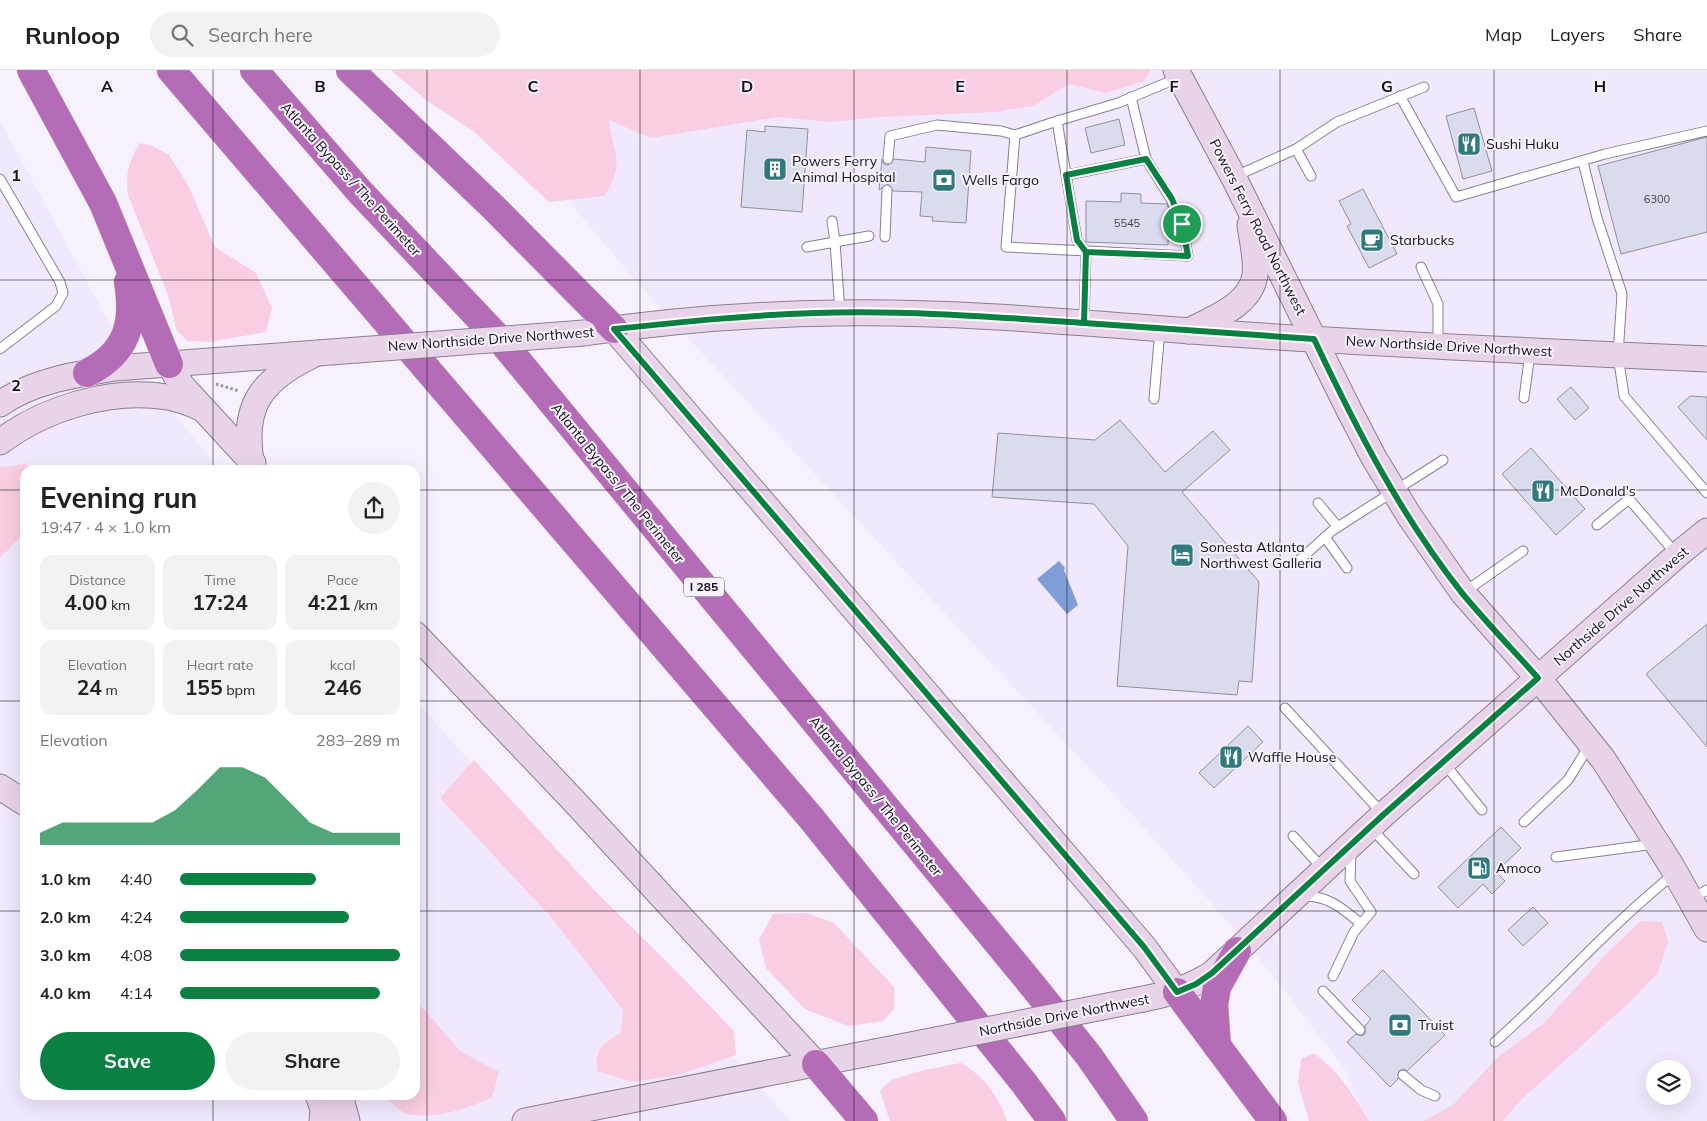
<!DOCTYPE html>
<meta charset="utf-8">
<style>
:root{--surface:#fff;--page:#f2f2f2;--text:#222;--muted:#767676;--line:#e0e0e0;--accent:#0b8043}
body{margin:0;font-family:Mulish,sans-serif;background:var(--page);color:var(--text);height:100vh;display:flex;flex-direction:column;font-size:19px;white-space:nowrap}
*{box-sizing:border-box;margin:0}
p{font-size:16px;color:var(--muted)}
.icon{flex:none;width:28px;height:28px;fill:none;stroke:currentColor;stroke-width:2;stroke-linecap:round;stroke-linejoin:round}
.map{position:relative;flex:1;overflow:hidden}
.details{position:absolute;left:20px;top:395px;width:400px;height:635px;display:flex;flex-direction:column;background:var(--surface);border-radius:15px;box-shadow:0 5px 20px #0002}
.details>*{flex:none}
.tools{position:absolute;left:1646px;top:990px;display:grid;gap:10px}
.tools a{display:grid;place-items:center;width:45px;height:45px;border-radius:50%;background:var(--surface);box-shadow:0 5px 20px #0002;font-size:25px}
.pin{position:absolute;display:grid;place-items:center;width:42px;height:42px;color:#fff;margin:-21px;border:2px solid #fff;border-radius:50%;box-shadow:0 1px 5px #0007}
.round{display:grid;place-items:center;flex:none;width:52px;height:52px;border-radius:26px;background:var(--page)}
.headline{display:flex;align-items:center;justify-content:space-between;height:85px;padding:0 20px}
h1{font-size:28px;font-weight:700;line-height:38px}
.figures{display:grid;grid-template-columns:repeat(3,1fr);gap:8px;height:85px;padding:5px 20px}
.figures div{display:grid;align-content:center;border-radius:12px;background:var(--page);text-align:center}
.figures b{font-size:21px;font-weight:700}
.figures small{font-size:14px;font-weight:400}
.figures p{font-size:14px}
.chart{height:140px;padding:10px 20px}
.chart p{display:flex;justify-content:space-between}
.chart svg{width:100%;height:90px;margin-top:5px;fill:var(--accent);opacity:.7}
.cta{display:flex;gap:10px;margin-top:auto;padding:10px 20px}
.cta a{flex:1;height:58px;border-radius:30px;background:var(--accent);color:#fff;font-size:20px;font-weight:700;line-height:58px;text-align:center}
.cta a+a{background:var(--page);color:var(--text)}
ul{padding:0 20px;list-style:none;font-size:16px}
li{display:grid;grid-template-columns:80px 60px 1fr;align-items:center;height:38px}
li i{height:12px;border-radius:6px;background:var(--accent)}
header{display:flex;align-items:center;gap:30px;box-sizing:border-box;height:70px;padding:0 25px;background:var(--surface);border-bottom:1px solid var(--line)}
header strong{font-size:24px}
nav{display:flex;gap:28px;margin-inline-start:auto;font-size:18px}
.search{width:350px;height:45px;background:var(--page);display:flex;align-items:center;gap:12px;box-sizing:border-box;padding:0 18px;border-radius:28px;color:var(--muted);font-size:19px}
.map>svg:first-child{display:block}
</style>
<header>
<strong>Runloop</strong>
<div class="search"><svg class="icon" aria-label="search" viewBox="0 0 24 24"><circle cx="10" cy="10" r="6"/><path d="M15 15l6 6"/></svg>Search here</div>
<nav><a>Map</a><a>Layers</a><a>Share</a></nav>
</header>
<div class="map">
<svg width="1707" height="1051" viewBox="0 0 1707 1051">
<rect width="100%" height="100%" fill="#f6f1fd"/>
<g fill="#f1e8fd" fill-rule="evenodd">
<path d="M458,0H1707V1051H1365L1345,999L1248,874L1118,729L646,223ZM1655,999H1682V1026H1655Z"/>
<path d="M0,51L127,286L220,400H25V1025H415V630L790,1051H0Z"/>
</g>
<g fill="#f9cde2">
<path d="M391,0H1151L1144,11L1106,23L1069,14L1033,36L995,42L880,47L831,52L778,47L651,68L609,50C613,83 626,93 604,126L549,132L473,61L426,30Z"/>
<path d="M140,73L153,76L169,85L188,115L215,177L256,203L272,238L266,262L210,272L188,271L177,261L168,225L128,125C125,105 129,90 140,73Z"/>
<path d="M25,394L34,400H25V462L0,488V397Z"/>
<path d="M474,690L597,823L675,900L734,961L736,985L677,1005L633,1012L597,1001C595,978 602,974 621,963L623,940L551,847L440,728Z"/>
<path d="M807,843L834,853L894,917V939L883,951L848,956L805,939L766,898L759,870L773,844Z"/>
<path d="M1641,851L1662,852L1668,872L1658,903L1630,932L1521,1030L1503,1051H1423L1453,1035L1499,986L1543,954L1607,883Z"/>
<path d="M415,929L460,981L499,1002L492,1027C468,1039 431,1051 404,1043C397,1038 390,1031 383,1025H415Z"/>
<path d="M1314,983C1339,1001 1353,1025 1369,1051H1309L1298,1013L1301,989Z"/>
<path d="M961,993C983,1005 999,1027 1007,1051H890L880,1021L891,1010L924,1000Z"/>
</g>
<path fill="#7f9dd6" d="M1059,491L1065,498L1064,500L1078,535L1067,544L1037,509Z"/>
<g fill="#dadbef" stroke="#8e8fa1">
<path d="M1474,38L1492,101L1463,109L1446,46Z"/>
<path d="M1119,49L1125,75L1091,83L1085,58Z"/>
<path d="M765,56L808,59L802,142L741,137L747,60L765,62Z"/>
<path d="M1707,67V162L1621,184L1598,96Z"/>
<path d="M926,77L971,81L966,153L932,151L933,147L920,146L922,122L893,121L888,114L879,120L882,89L884,94L888,95L894,89L925,92Z"/>
<path d="M1363,119L1397,184L1369,198L1347,156L1351,154L1339,131Z"/>
<path d="M1121,123L1141,124V133L1167,134L1169,140L1168,175L1086,172V131L1121,132Z"/>
<path d="M1571,317L1589,338L1575,350L1557,329Z"/>
<path d="M1690,326L1707,327V370L1678,337Z"/>
<path d="M1120,350L1165,402L1213,361L1230,380L1182,422L1259,512L1252,612L1239,611L1237,625L1117,616L1128,476L1094,434L992,427L998,363L1095,370Z"/>
<path d="M1531,378L1585,439L1556,465L1502,404Z"/>
<path d="M1707,554V677L1646,604Z"/>
<path d="M1248,656L1263,672L1214,718L1199,703Z"/>
<path d="M1501,757L1521,778L1496,802L1505,811L1492,824L1483,814L1458,838L1438,817Z"/>
<path d="M1533,837L1548,853L1523,876L1508,860Z"/>
<path d="M1383,900L1445,965L1407,1001L1404,999L1399,1001L1398,1009L1390,1017L1347,972L1356,964L1361,966L1365,964V956L1371,949L1352,930Z"/>
</g>
<g fill="none" stroke-linecap="round" stroke-linejoin="round">
<g stroke="#878091" stroke-width="11">
<g id="lane">
<path d="M1400,26L1456,127L1605,84L1707,61"/>
<path d="M1057,51L1118,33L1178,8"/>
<path d="M1015,65L1006,177L1188,186L1182,154L1171,129L1146,89"/>
<path d="M1296,79L1311,106"/>
<path d="M888,89L890,66L937,55L1001,61L1015,65L1057,51L1077,170L1086,182L1084,252"/>
<path d="M1583,92L1597,148L1622,224L1618,285L1624,326L1707,423"/>
<path d="M1067,105L1146,89L1131,27"/>
<path d="M1236,106L1296,79L1337,52L1424,17"/>
<path d="M0,109L60,212L63,223L56,236L0,279"/>
<path d="M832,151L835,172L869,166"/>
<path d="M885,167L887,120"/>
<path d="M807,177L835,172L840,242"/>
<path d="M1421,197L1438,234V275"/>
<path d="M1524,328L1530,283"/>
<path d="M1154,329L1160,259"/>
<path d="M1318,433L1338,457"/>
<path d="M1597,455L1629,429L1677,485"/>
<path d="M1325,467L1347,498"/>
<path d="M1296,493L1333,460L1443,390"/>
<path d="M1463,523L1523,481"/>
<path d="M1285,638L1383,744"/>
<path d="M1444,693L1482,740"/>
<path d="M1524,752L1568,710L1589,676"/>
<path d="M1372,759L1414,804"/>
<path d="M1293,766L1323,799"/>
<path d="M1556,787L1655,774"/>
<path d="M1303,826C1327,825 1342,838 1360,853"/>
<path d="M1691,829L1707,820"/>
<path d="M1333,906L1354,862L1371,842L1350,811L1351,782"/>
<path d="M1323,921L1360,960"/>
<path d="M1495,972C1556,918 1610,855 1674,804"/>
<path d="M1403,1005L1421,1020L1435,1026"/>
</g>
</g>
<g stroke="#878091" stroke-width="27">
<g id="secondary">
<path d="M1176,0L1234,108L1349,340L1374,388L1410,447L1463,523L1538,608L1603,689L1671,795L1707,859"/>
<path d="M614,259L1144,877L1177,922"/>
<path d="M1189,261C1212,249 1251,235 1255,205C1257,189 1252,171 1250,155"/>
<path d="M584,263C667,251 753,244 837,243C969,241 1101,255 1233,264C1390,275 1549,282 1707,289"/>
<path d="M169,294L182,316L253,393"/>
<path d="M0,334C32,311 78,304 115,298L318,283"/>
<path d="M0,372C45,338 110,318 167,327C179,329 192,334 203,339"/>
<path d="M251,391C242,335 262,310 311,286"/>
<path d="M415,564L573,730L816,994"/>
<path d="M0,717L25,733"/>
<path d="M1143,929C1169,924 1190,918 1213,903L1383,745L1682,481L1707,461"/>
<path d="M318,1025L323,1039L322,1051"/>
<path d="M340,1025L347,1051"/>
<path d="M525,1051L875,982"/>
</g>
</g>
<g stroke="#d5d4d5" stroke-width="29">
<g id="highway">
<path d="M31,0L103,133L169,294"/>
<path d="M171,0L811,748L1024,1013L1052,1051"/>
<path d="M254,0L360,122L503,273L1033,916L1089,986L1134,1051"/>
<path d="M350,0L492,136L614,259"/>
<path d="M87,303C127,283 135,254 128,212"/>
<path d="M1177,922L1273,1051"/>
<path d="M1217,976L1214,935L1217,917L1237,881"/>
<path d="M816,994L864,1051"/>
</g>
</g>
<path stroke="#96929b" stroke-width="3" stroke-dasharray="2.5 2.5" stroke-linecap="butt" d="M216,314L239,321"/>
<use href="#lane" stroke="#fff" stroke-width="9"/>
<use href="#secondary" stroke="#e9d3e9" stroke-width="25"/>
<use href="#highway" stroke="#b56cb7" stroke-width="28"/>
<g stroke="#878091" stroke-width="27" stroke-linecap="butt">
<g id="secondary-bridge">
<path d="M318,283L584,263"/>
<path d="M875,982L1143,929"/>
</g>
</g>
<use href="#secondary-bridge" stroke="#e9d3e9" stroke-width="25"/>
</g>
<g fill="none" stroke-linecap="round" stroke-linejoin="round">
<g stroke="#fff" stroke-width="10">
<path id="route" d="M1182,154L1188,186L1086,182L1084,253C995,247 904,240 815,243C748,245 681,252 614,259L1144,877L1177,922L1196,914L1212,903L1383,745L1538,608C1513,580 1486,552 1462,523C1401,446 1356,358 1314,269L1084,253L1086,182L1077,170L1066,105L1146,89L1172,129L1182,154"/>
</g>
<use href="#route" stroke="#0b8043" stroke-width="6"/>
</g>
<path fill="none" stroke="#131016" stroke-width="1" stroke-opacity="0.55" d="M213,0V400M427,0V1051M640,0V1051M854,0V1051M1067,0V1051M1280,0V1051M1494,0V1051M0,210H1707M0,420H25M415,420H1707M0,631H25M415,631H1707M0,841H25M415,841H1707M213,1025V1051"/>
<defs>
<g id="restaurant-square" transform="scale(1.25)"><rect x="-9" y="-9" width="18" height="18" rx="4" fill="#30797d" stroke="#f6f1fd"/><path d="M-5-6h1v4h1v-4h1v4h1v-4h1v5L-1.5 .5V6h-2V.5L-5-1ZM5-6V6H3V1.5H1.5Q1.5-4 5-6Z" fill="#fff"/></g>
<g id="building-square" transform="scale(1.25)"><rect x="-9" y="-9" width="18" height="18" rx="4" fill="#30797d" stroke="#f6f1fd"/><path d="M-4-6H4V6H1V3H-1V6H-4ZM-2.5-4.3h1.7v1.8h-1.7ZM.8-4.3h1.7v1.8H.8ZM-2.5-1h1.7V.8h-1.7ZM.8-1h1.7V.8H.8Z" fill="#fff"/></g>
<g id="bank-square" transform="scale(1.25)"><rect x="-9" y="-9" width="18" height="18" rx="4" fill="#30797d" stroke="#f6f1fd"/><path d="M-6-4H6V4H-6ZM0-2.3a2.3 2.3 0 1 0 0 4.6a2.3 2.3 0 1 0 0-4.6Z" fill="#fff"/></g>
<g id="cafe-square" transform="scale(1.25)"><rect x="-9" y="-9" width="18" height="18" rx="4" fill="#30797d" stroke="#f6f1fd"/><path d="M-5.5-4.5H6V0H3Q3 3.5 0 3.5H-2.5Q-5.5 3.5-5.5 0ZM3-3.2v2h1.7v-2ZM-6 4.5H4V6H-6Z" fill="#fff"/></g>
<g id="hotel-square" transform="scale(1.25)"><rect x="-9" y="-9" width="18" height="18" rx="4" fill="#30797d" stroke="#f6f1fd"/><path d="M-6-4.5h1.5V1H6V5H4.5V3h-9V5H-6ZM-4 0a1.8 1.8 0 1 1 3.6 0ZM.5 0V-2.5h3Q6-2.5 6 0Z" fill="#fff"/></g>
<g id="fuel-square" transform="scale(1.25)"><rect x="-9" y="-9" width="18" height="18" rx="4" fill="#30797d" stroke="#f6f1fd"/><path d="M-5.5-6h7V0h2V4h1.3V-2.5L3-4.5l.8-.8L6-3V5H2.5V1h-1V6h-7ZM-4.2-4.7v3.2H.2V-4.7Z" fill="#fff"/></g>
</defs>
<g fill-rule="evenodd">
<use href="#restaurant-square" x="1469" y="74"/>
<use href="#building-square" x="775" y="99"/>
<use href="#bank-square" x="944" y="110"/>
<use href="#cafe-square" x="1372" y="170"/>
<use href="#restaurant-square" x="1543" y="421"/>
<use href="#hotel-square" x="1182" y="485"/>
<use href="#restaurant-square" x="1231" y="687"/>
<use href="#fuel-square" x="1479" y="798"/>
<use href="#bank-square" x="1400" y="955"/>
</g>
<g text-anchor="middle" stroke-width="4" stroke-linejoin="round" paint-order="stroke">
<g font-size="11" fill="#45434c">
<text x="1657" y="133">6300</text>
<text x="1127" y="157">5545</text>
</g>
<rect fill="#f6f1fd" stroke="#57545b" stroke-width="1" x="684" y="507.5" width="40" height="19" rx="4"/>
<g font-size="12" font-weight="bold" fill="#131016">
<text x="704" y="521">I 285</text>
</g>
<g font-size="14" fill="#131016" stroke="#f6f1fd" text-anchor="start">
<text x="1486" y="79">Sushi Huku</text>
<text x="792" y="96">Powers Ferry<tspan x="792" dy="16">Animal Hospital</tspan></text>
<text x="962" y="115">Wells Fargo</text>
<text x="1390" y="175">Starbucks</text>
<text x="1560" y="426">McDonald's</text>
<text x="1200" y="482">Sonesta Atlanta<tspan x="1200" dy="16">Northwest Galleria</tspan></text>
<text x="1248" y="692">Waffle House</text>
<text x="1496" y="803">Amoco</text>
<text x="1418" y="960">Truist</text>
</g>
<g font-size="14" fill="#131016" stroke="#f6f1fd">
<text transform="translate(351 109) rotate(48)" y="5">Atlanta Bypass / The Perimeter</text>
<text transform="translate(1258 157) rotate(63)" y="5">Powers Ferry Road Northwest</text>
<text transform="translate(491 269) rotate(-4)" y="5">New Northside Drive Northwest</text>
<text transform="translate(1449 276) rotate(3)" y="5">New Northside Drive Northwest</text>
<text transform="translate(618 413) rotate(51)" y="5">Atlanta Bypass / The Perimeter</text>
<text transform="translate(1621 536) rotate(-41)" y="5">Northside Drive Northwest</text>
<text transform="translate(876 726) rotate(51)" y="5">Atlanta Bypass / The Perimeter</text>
<text transform="translate(1064 945) rotate(-11)" y="5">Northside Drive Northwest</text>
</g>
</g>
<g font-size="16" text-anchor="middle" font-weight="bold" fill="#131016" stroke="#f6f1fd" stroke-width="4" stroke-linejoin="round" paint-order="stroke">
<text x="107" y="22">A</text>
<text x="320" y="22">B</text>
<text x="533" y="22">C</text>
<text x="747" y="22">D</text>
<text x="960" y="22">E</text>
<text x="1174" y="22">F</text>
<text x="1387" y="22">G</text>
<text x="1600" y="22">H</text>
<text x="16" y="111">1</text>
<text x="16" y="321">2</text>
</g>
</svg>
<div class="tools">
<a><svg class="icon" aria-label="layers" viewBox="0 0 24 24"><path d="M12 4l9 5-9 5-9-5zM3 14l9 5 9-5"/></svg></a>
</div>
<div class="pin" style="left:1182px;top:154px;background:#1e9e55"><svg class="icon" aria-label="arrive" viewBox="0 0 24 24"><path d="M6 21V4h12l-3 4 3 4H6"/></svg></div>
<section class="details">
<div class="headline"><div><h1>Evening run</h1><p>19:47 · 4 × 1.0 km</p></div><a class="round"><svg class="icon" aria-label="share" viewBox="0 0 24 24"><path d="M12 15V3M7 8l5-5 5 5M5 13v7h14v-7"/></svg></a></div>
<div class="figures">
<div><p>Distance</p><b>4.00<small> km</small></b></div>
<div><p>Time</p><b>17:24</b></div>
<div><p>Pace</p><b>4:21<small> /km</small></b></div>
</div>
<div class="figures">
<div><p>Elevation</p><b>24<small> m</small></b></div>
<div><p>Heart rate</p><b>155<small> bpm</small></b></div>
<div><p>kcal</p><b>246</b></div>
</div>
<div class="chart"><p><span>Elevation</span>283–289 m</p>
<svg viewBox="0 0 160 44" preserveAspectRatio="none"><path d="M0 44V38L10 33L20 33L30 33L40 33L50 33L60 27L70 17L80 6L90 6L100 11L110 22L120 33L130 38L140 38L150 38L160 38V44z"/></svg>
</div>
<ul>
<li><b>1.0 km</b>4:40<i style="width:62%"></i></li>
<li><b>2.0 km</b>4:24<i style="width:77%"></i></li>
<li><b>3.0 km</b>4:08<i style="width:100%"></i></li>
<li><b>4.0 km</b>4:14<i style="width:91%"></i></li>
</ul>
<div class="cta"><a>Save</a><a>Share</a></div>
</section>
</div>
